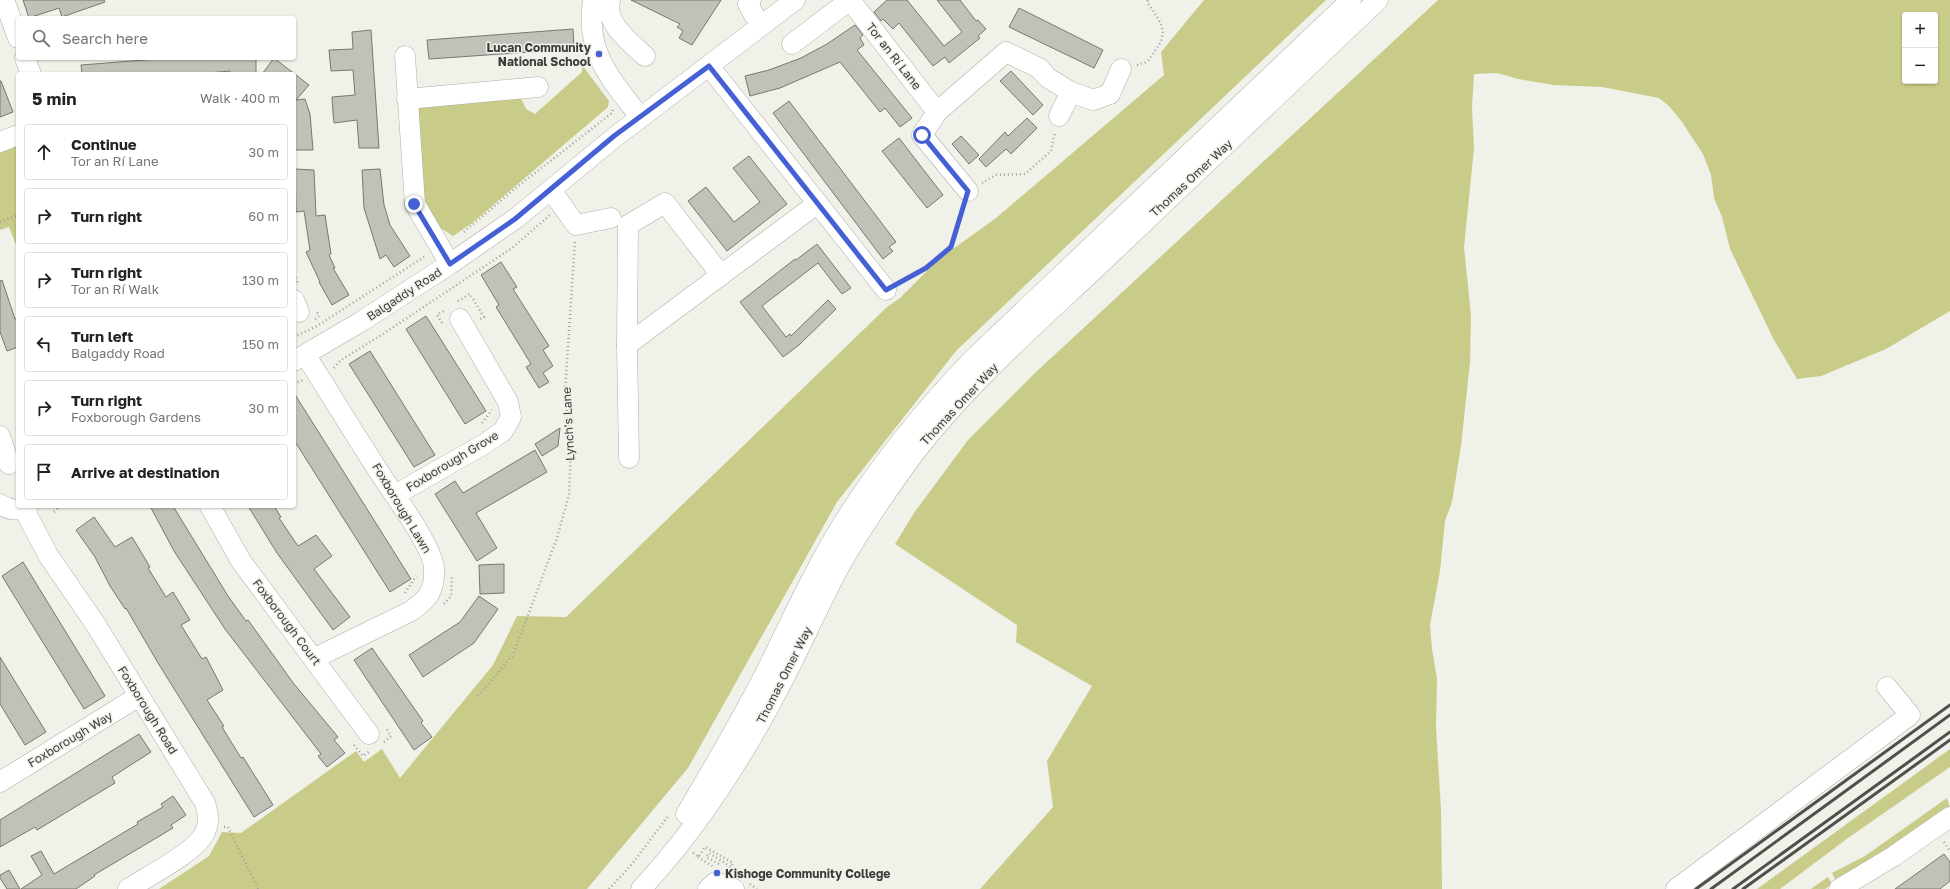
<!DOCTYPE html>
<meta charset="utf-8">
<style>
:root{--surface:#fff;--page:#f2f2f2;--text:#222;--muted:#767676;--line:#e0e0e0}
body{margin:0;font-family:"Golos Text",sans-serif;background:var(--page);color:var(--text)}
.controls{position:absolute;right:12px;top:12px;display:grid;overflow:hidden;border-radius:4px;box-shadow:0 1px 3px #0004}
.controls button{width:36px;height:36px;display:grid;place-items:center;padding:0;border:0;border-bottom:1px solid var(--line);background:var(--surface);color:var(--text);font:20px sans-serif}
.stop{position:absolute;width:12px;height:12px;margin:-9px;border:3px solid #4460d4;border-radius:50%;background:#fff}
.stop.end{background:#4460d4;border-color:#fff;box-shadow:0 1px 4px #0008}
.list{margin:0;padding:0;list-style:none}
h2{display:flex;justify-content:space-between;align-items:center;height:52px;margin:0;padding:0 16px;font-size:17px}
h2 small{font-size:13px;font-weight:400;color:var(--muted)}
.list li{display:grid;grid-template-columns:26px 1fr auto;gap:12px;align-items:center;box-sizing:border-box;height:56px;margin:0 8px 8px;padding:0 8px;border:1px solid var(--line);border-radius:4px}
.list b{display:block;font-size:15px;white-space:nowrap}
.list p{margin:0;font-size:13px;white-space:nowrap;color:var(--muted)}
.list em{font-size:13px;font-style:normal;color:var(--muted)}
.icon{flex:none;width:22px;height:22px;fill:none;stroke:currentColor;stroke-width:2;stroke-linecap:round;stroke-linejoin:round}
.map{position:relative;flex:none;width:1950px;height:889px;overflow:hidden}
.search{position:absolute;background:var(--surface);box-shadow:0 1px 3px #0004;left:16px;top:16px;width:280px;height:44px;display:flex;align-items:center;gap:10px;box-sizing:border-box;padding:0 14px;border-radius:4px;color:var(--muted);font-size:15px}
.panel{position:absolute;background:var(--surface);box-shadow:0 1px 3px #0004;left:16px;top:72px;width:280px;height:436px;border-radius:4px}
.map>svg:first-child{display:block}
</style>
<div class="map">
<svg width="1950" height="889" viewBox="0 0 1950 889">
<rect width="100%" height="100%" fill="#f0f1e9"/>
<g fill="#c9cc88" fill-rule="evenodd">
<path d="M 1204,0 L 1326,0 L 956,351 L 837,502 L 688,768 L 587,889 L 159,889 L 209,856 L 222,832 L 241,833 L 356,751 L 364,762 L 382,749 L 400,778 L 493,665 L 517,616 L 566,617 L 887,307 L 900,298 L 939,259 L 996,218 L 1164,75 L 1161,52 Z"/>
<path d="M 1438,0 L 1950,0 L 1950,311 L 1886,349 L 1821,376 L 1797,379 L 1773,338 L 1730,249 L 1722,217 L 1714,198 L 1711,175 L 1703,154 L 1682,122 L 1669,106 L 1659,98 L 1602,87 L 1553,85 L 1518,79 L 1497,73 L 1474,74 L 1472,107 L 1474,148 L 1464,247 L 1471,316 L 1470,362 L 1461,446 L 1452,502 L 1445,521 L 1440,571 L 1430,625 L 1432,649 L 1437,679 L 1436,727 L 1441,810 L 1442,889 L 980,889 L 1053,807 L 1047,761 L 1092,686 L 1016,642 L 1017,625 L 895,544 L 914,513 L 968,440 L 1036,372 ZM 1905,15 L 1935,15 L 1935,81 L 1905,81 Z"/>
<path d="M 582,65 L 609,101 L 608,107 L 471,224 L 453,236 L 434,224 L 420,202 L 418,106 L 521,98 L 526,109 L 535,114 L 582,72 Z"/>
<path d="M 18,145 L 18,250 L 9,227 L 0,230 L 0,152 Z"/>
<path d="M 1950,749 L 1950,767 L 1848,838 L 1780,889 L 1757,889 Z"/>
<path d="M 1947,798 L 1950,808 L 1928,824 L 1836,881 L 1832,873 L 1865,856 Z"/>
<path d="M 1828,877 L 1832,884 L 1825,889 L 1811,889 Z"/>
</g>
<g fill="#c1c1b9" stroke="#777871">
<path d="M 23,0 L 104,0 L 105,2 L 62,17 L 59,8 L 29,18 Z"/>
<path d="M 631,0 L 721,0 L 692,45 L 679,38 L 683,31 L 677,27 L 680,24 Z"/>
<path d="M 887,0 L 907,0 L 944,46 L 962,32 L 937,0 L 960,0 L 976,21 L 978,20 L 986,29 L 978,36 L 980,38 L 949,63 L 945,57 L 933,66 L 899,23 L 893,29 L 883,19 L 881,21 L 874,12 Z"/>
<path d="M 1019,8 L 1103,50 L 1094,68 L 1009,27 Z"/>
<path d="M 855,25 L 863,35 L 860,38 L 864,45 L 857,50 L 912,118 L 900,127 L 885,108 L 880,112 L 840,62 L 780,88 L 750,96 L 745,76 L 769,70 L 801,58 L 827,44 Z"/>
<path d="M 573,29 L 574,49 L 429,59 L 427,40 Z"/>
<path d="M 371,30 L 379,148 L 359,148 L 357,120 L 334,123 L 333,113 L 332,97 L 355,95 L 353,70 L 331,71 L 329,50 L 353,49 L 352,32 Z"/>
<path d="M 169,58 L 256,58 L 256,73 L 230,73 L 230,71 L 196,74 L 82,74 L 81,65 Z"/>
<path d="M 274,58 L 309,85 L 296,100 L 305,99 L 310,114 L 313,150 L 294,150 L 294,74 L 262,74 Z"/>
<path d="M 1011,71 L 1043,105 L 1033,115 L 1000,81 Z"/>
<path d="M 0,81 L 1,81 L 13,112 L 0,117 Z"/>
<path d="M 789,101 L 896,242 L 889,247 L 893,251 L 883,259 L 773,113 Z"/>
<path d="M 1027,118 L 1037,128 L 1011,154 L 1006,149 L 986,167 L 979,159 L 1005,132 L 1008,136 Z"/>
<path d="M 961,136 L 979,155 L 969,164 L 952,144 Z"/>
<path d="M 899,138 L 943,195 L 927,208 L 882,151 Z"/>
<path d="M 749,156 L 787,204 L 727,251 L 688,201 L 706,187 L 734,222 L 760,202 L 733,168 Z"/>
<path d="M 295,169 L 314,170 L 316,216 L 325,215 L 331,254 L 329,255 L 335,268 L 333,268 L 349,295 L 332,305 L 319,282 L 320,282 L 306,252 L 310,250 L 304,211 L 296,212 Z"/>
<path d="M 380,169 L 384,205 L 390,225 L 410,256 L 394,267 L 386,255 L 380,259 L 364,208 L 362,170 Z"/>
<path d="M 817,244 L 851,288 L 842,294 L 818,263 L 762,306 L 786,337 L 790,334 L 791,336 L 828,300 L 836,309 L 799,345 L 783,357 L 740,302 L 795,259 L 796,260 Z"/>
<path d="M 501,262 L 517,287 L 513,289 L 549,346 L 543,350 L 553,366 L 543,373 L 549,382 L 539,388 L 526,367 L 531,364 L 496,307 L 499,305 L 481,275 Z"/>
<path d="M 2,280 L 15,319 L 18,318 L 18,347 L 7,351 L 0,332 L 0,281 Z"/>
<path d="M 426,316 L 486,411 L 465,424 L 406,329 Z"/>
<path d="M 370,351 L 435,455 L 414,467 L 349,364 Z"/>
<path d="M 294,393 L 411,579 L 390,592 L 294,440 Z"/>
<path d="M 560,428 L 558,446 L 542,456 L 535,444 Z"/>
<path d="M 535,450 L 547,472 L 476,513 L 497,548 L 477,561 L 435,494 L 455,481 L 463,493 Z"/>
<path d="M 150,506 L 173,506 L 228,596 L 246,621 L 248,620 L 294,684 L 338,737 L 334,740 L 345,753 L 327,767 L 318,756 L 321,754 L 225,629 L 174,551 Z"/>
<path d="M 248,506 L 274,506 L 281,517 L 279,518 L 298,546 L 316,535 L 332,556 L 314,569 L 350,617 L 333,630 L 277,553 Z"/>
<path d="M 94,517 L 115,547 L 132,537 L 150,567 L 148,568 L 166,597 L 173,592 L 190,620 L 181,625 L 202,659 L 206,657 L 223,690 L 207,700 L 224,726 L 222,727 L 241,758 L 243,757 L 273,805 L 254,817 L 158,663 L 126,608 L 125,609 L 110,586 L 95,557 L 76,530 Z"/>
<path d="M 23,562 L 105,696 L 84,709 L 2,576 Z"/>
<path d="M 504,564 L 504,593 L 480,594 L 479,565 Z"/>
<path d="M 479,596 L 498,609 L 474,643 L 423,677 L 409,655 L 460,622 Z"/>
<path d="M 372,648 L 423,721 L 421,723 L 432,737 L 414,750 L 354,660 Z"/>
<path d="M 0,657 L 46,732 L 25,745 L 0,704 Z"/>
<path d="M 139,734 L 151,752 L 112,777 L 115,783 L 37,830 L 35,827 L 0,847 L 0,820 Z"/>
<path d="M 173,796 L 186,815 L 171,825 L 173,828 L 94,875 L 95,876 L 76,889 L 21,889 L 42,875 L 31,856 L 41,851 L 54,874 L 138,824 L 137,822 L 163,807 L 161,804 Z"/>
<path d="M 1944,854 L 1950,862 L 1950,881 L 1940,889 L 1895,889 Z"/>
<path d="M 9,870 L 20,889 L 7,889 L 0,878 L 0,875 Z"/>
</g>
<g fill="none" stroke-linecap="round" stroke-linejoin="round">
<defs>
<g id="minor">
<path d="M 4,0 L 18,38"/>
<path d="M 593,0 C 585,52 610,78 640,117"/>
<path d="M 610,0 C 603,22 631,43 645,56"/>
<path d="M 751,0 L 748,4 L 754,15"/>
<path d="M 850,0 L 937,112 L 1006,52 L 1039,68 L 1048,78 L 1071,92 L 1093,100 L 1110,94 L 1121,69"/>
<path d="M 792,44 L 850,0"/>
<path d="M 405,56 L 415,204 L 450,264"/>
<path d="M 25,58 L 31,74"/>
<path d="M 709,66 L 886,290"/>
<path d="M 407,99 L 538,87"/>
<path d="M 937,112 L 922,135 L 968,191"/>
<path d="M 1059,116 L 1071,92"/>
<path d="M 0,142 L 18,135"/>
<path d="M 551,190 L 576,225 L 611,218"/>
<path d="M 294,300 L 299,312"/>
<path d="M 627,345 L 818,203"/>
<path d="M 306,356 C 333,398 359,442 387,484 C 399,501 434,550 434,569 C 435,591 428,599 411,611 L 315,658"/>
<path d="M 294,361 L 362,321 L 450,264 L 515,219 L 615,137 L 795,0"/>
<path d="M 0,436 L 9,464"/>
<path d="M 629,458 L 627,345 L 628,225 L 665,203 L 721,275"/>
<path d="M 395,495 L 486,443 L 503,431 L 511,417 L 508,402 L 460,319"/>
<path d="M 0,504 C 9,511 19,511 28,506"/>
<path d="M 210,506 L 241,561 L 369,734"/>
<path d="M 24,509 L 48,555 L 96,625 L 205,803 C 208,812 210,821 206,830 C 199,851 148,876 128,889"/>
<path d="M 0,782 L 139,696"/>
<path d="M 686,814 C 714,767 741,720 766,672 C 792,619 817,564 849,514 C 885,458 927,407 973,359 L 1351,0"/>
<path d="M 641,889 C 686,841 725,784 757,728 C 787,677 810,623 837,571 C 858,532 884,495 910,459 C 964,387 1033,327 1098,266 C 1191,177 1285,89 1378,0"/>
<path d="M 708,889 L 716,882 L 734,889"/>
<path d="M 1676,889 L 1910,715 L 1887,687"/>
<path d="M 1839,889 L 1894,856 L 1950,817"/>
</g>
</defs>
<use href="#minor" stroke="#aeafa7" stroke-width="21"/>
<g stroke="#a0a19b" stroke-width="2.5" stroke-dasharray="1 3" stroke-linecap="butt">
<path d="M 1137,65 L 1147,62 C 1169,33 1167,31 1147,2 L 1148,0"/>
<path d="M 982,183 L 996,175 L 1025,174 L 1051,151 L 1055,132"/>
<path d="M 0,222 L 18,215"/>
<path d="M 464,232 L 517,187 L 612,113 L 613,109"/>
<path d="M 294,274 L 298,283"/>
<path d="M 901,282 L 926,268 L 951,247 L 964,205"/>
<path d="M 458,301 L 470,294 L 484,317 L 479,320"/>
<path d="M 315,319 L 319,316 L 316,310"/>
<path d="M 442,323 L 437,315 L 445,310"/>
<path d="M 294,337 L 317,326 L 424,257"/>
<path d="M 334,368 L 341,360 L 383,334 L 512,248 L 550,215"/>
<path d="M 294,384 L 303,380"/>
<path d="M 482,423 L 492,410"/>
<path d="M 54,512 L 60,506"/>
<path d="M 405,593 L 416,576"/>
<path d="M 444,604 L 451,596 L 452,577"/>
<path d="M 478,696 L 513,655 L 557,538 L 569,494 L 571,451 L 565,393 L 575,240"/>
<path d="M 384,742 L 391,736 L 386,728"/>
<path d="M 354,745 L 363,756 L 370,751"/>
<path d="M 224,827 L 228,827 L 258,889"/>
<path d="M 1944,842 L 1950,851"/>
<path d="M 693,853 L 698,857 L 705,847 L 733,863 L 731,867 L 709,853 L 706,857 L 721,865"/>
<path d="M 698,857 L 712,866"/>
<path d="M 750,884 L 757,889"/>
<path d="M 609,889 L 632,864 L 669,815"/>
</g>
<use href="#minor" stroke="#fff" stroke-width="20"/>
<g stroke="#4f504c" stroke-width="3">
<path d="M 1696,889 L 1950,705"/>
<path d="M 1711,889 L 1950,715"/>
<path d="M 1733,889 L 1950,732"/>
<path d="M 1743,889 L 1950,740"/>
</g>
</g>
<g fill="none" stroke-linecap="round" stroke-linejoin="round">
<path stroke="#4460d4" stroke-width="5" d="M 414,204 L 450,264 L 515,219 L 614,136 L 709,66 L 886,290 L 926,268 L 951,247 L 968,191 L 922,135"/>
</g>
<g fill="#4460d4" stroke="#f0f1e9" stroke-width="1.5">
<circle cx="599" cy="54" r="4"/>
<circle cx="717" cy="873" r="4"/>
</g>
<g text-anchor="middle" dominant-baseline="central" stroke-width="3" stroke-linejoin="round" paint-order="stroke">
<g font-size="12" font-weight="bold" fill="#3c3d3a" stroke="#f0f1e9" text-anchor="end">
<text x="591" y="47">Lucan Community<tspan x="591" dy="14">National School</tspan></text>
<text x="725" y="873" text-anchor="start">Kishoge Community College</text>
</g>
<g font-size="12" fill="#3c3d3a" stroke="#f0f1e9">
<text transform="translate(894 56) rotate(52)">Tor an Rí Lane</text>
<text transform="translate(1191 178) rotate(-43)">Thomas Omer Way</text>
<text transform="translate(404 294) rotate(-33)">Balgaddy Road</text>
<text transform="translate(959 404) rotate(-47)">Thomas Omer Way</text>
<text transform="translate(568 424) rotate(-93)">Lynch's Lane</text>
<text transform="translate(452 461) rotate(-31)">Foxborough Grove</text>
<text transform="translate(402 508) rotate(59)">Foxborough Lawn</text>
<text transform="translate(287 622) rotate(53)">Foxborough Court</text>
<text transform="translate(784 675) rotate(-63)">Thomas Omer Way</text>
<text transform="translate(148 710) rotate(58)">Foxborough Road</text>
<text transform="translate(70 739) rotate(-31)">Foxborough Way</text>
</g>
</g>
</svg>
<div class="controls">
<button>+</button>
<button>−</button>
</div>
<div class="stop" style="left:922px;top:135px"></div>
<div class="stop end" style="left:414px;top:204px"></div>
<div class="search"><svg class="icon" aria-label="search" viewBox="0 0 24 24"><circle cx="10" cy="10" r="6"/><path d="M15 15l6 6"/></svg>Search here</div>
<section class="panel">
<h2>5 min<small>Walk · 400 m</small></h2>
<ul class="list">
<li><svg class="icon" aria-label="ahead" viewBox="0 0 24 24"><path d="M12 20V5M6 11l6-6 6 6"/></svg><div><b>Continue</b><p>Tor an Rí Lane</p></div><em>30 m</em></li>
<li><svg class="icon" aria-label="right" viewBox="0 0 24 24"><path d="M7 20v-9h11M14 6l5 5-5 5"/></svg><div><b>Turn right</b></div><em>60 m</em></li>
<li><svg class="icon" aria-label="right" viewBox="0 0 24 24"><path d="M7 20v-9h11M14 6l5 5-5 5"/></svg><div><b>Turn right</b><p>Tor an Rí Walk</p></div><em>130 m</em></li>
<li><svg class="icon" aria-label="left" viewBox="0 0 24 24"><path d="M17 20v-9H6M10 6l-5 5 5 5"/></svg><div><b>Turn left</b><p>Balgaddy Road</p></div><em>150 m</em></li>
<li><svg class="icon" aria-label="right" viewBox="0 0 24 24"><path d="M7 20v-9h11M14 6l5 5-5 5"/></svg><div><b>Turn right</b><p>Foxborough Gardens</p></div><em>30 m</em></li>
<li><svg class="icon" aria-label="arrive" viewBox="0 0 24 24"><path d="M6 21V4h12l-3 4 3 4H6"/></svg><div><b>Arrive at destination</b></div></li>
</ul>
</section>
</div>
